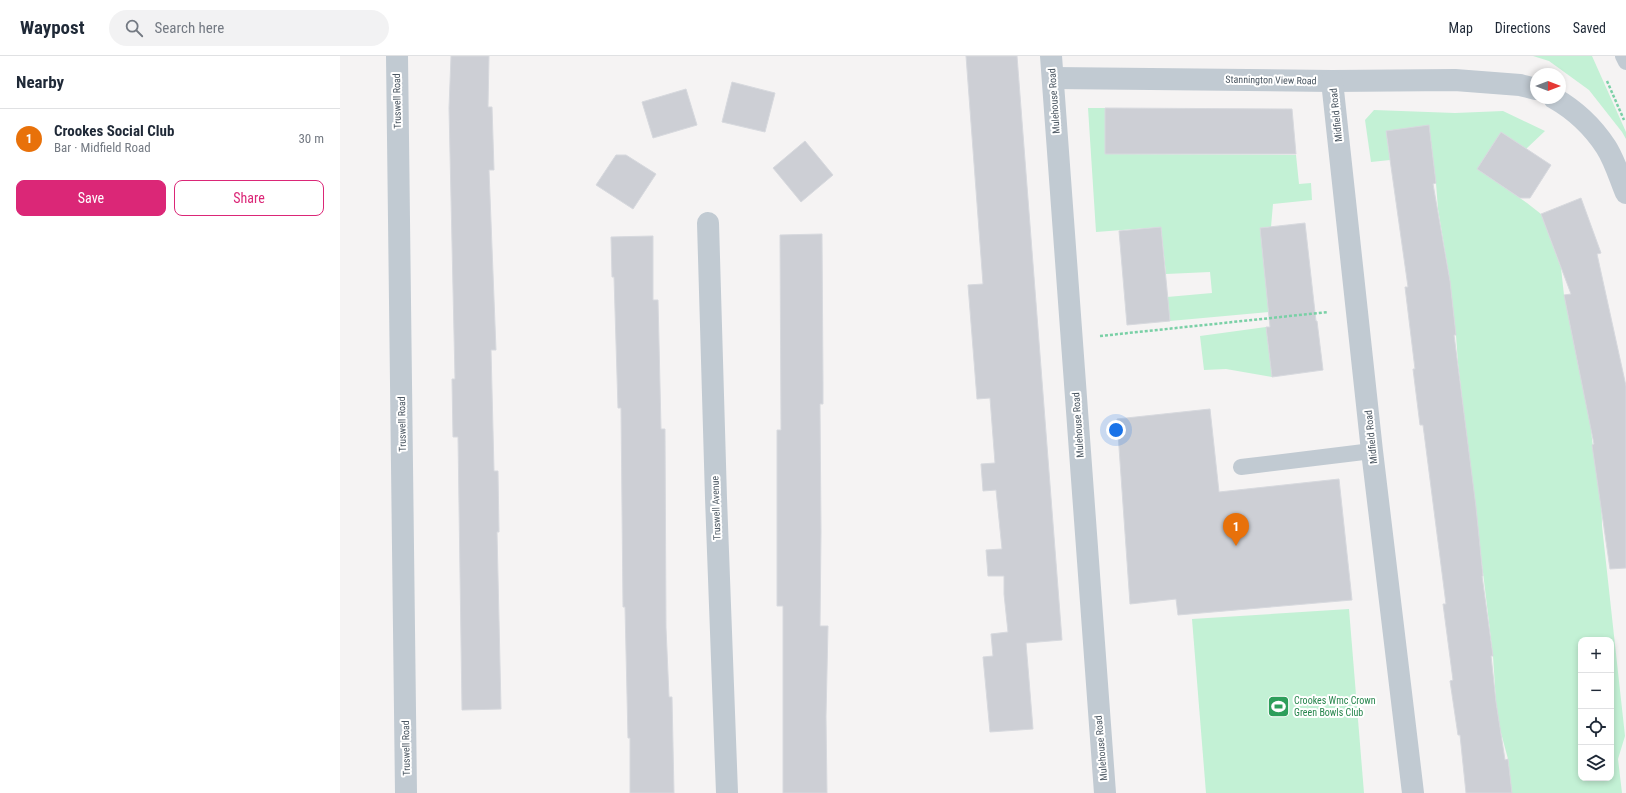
<!DOCTYPE html>
<meta charset="utf-8">
<style>
:root{--surface:#fff;--page:#f2f2f3;--text:#1f2937;--muted:#747a83;--line:#e0e1e3;--accent:#db2777}
body{margin:0;font-family:"Roboto Condensed",sans-serif;background:var(--page);color:var(--text)}
.controls{position:absolute;right:12px;bottom:12px;display:grid;overflow:hidden;border-radius:8px;box-shadow:0 2px 6px #0003}
.controls button{width:36px;height:36px;display:grid;place-items:center;padding:0;border:0;border-bottom:1px solid var(--line);background:var(--surface);color:var(--text);font:20px sans-serif}
.compass{position:absolute;left:1190px;top:12px;width:36px;height:36px;border-radius:50%;background:var(--surface);box-shadow:0 2px 6px #0003;rotate:90deg}
.you{position:absolute;left:776px;top:374px;width:14px;height:14px;margin:-10px;border:3px solid #fff;border-radius:50%;background:#1a73e8;box-shadow:0 0 0 6px #1a73e833}
.badge{display:grid;place-items:center;width:26px;height:26px;border-radius:50%;background:var(--accent);color:#fff;font-size:13px;font-weight:700}
.pin{position:absolute;translate:-50% -33px;filter:drop-shadow(0 1px 2px #0008)}
.pin::after{content:'';position:absolute;top:21px;width:14px;height:12px;background:inherit;clip-path:polygon(0 0,100% 0,50% 100%)}
.list{margin:0;padding:0;list-style:none}
h2{display:flex;justify-content:space-between;align-items:center;height:52px;margin:0;padding:0 16px;font-size:17px}
h2 small{font-size:13px;font-weight:400;color:var(--muted)}
.list li{display:grid;grid-template-columns:26px 1fr auto;gap:12px;align-items:center;box-sizing:border-box;height:60px;padding:0 16px;border-top:1px solid var(--line)}
.list b{display:block;font-size:15px;white-space:nowrap}
.list p{margin:0;font-size:13px;white-space:nowrap;color:var(--muted)}
.list em{font-size:13px;font-style:normal;color:var(--muted)}
.actions{display:flex;gap:8px;padding:12px 16px}
.actions a{flex:1;padding:9px 0;border:1px solid var(--accent);border-radius:8px;text-align:center;font-size:14px;color:var(--accent)}
.actions .main{background:var(--accent);color:#fff}
.icon{flex:none;width:22px;height:22px;fill:none;stroke:currentColor;stroke-width:2;stroke-linecap:round;stroke-linejoin:round}
.map{position:relative;flex:none;width:1286px;height:737px;overflow:hidden}
header{display:flex;align-items:center;gap:24px;box-sizing:border-box;height:56px;padding:0 20px;background:var(--surface);border-bottom:1px solid var(--line)}
header strong{font-size:19px}
nav{display:flex;gap:22px;margin-inline-start:auto;font-size:14px}
.search{width:280px;height:36px;background:var(--page);display:flex;align-items:center;gap:10px;box-sizing:border-box;padding:0 14px;border-radius:22px;color:var(--muted);font-size:15px}
main{display:flex}
aside{flex:1;background:var(--surface)}
.map>svg:first-child{display:block}
</style>
<header>
<strong>Waypost</strong>
<div class="search"><svg class="icon" aria-label="search" viewBox="0 0 24 24"><circle cx="10" cy="10" r="6"/><path d="M15 15l6 6"/></svg>Search here</div>
<nav><a>Map</a><a>Directions</a><a>Saved</a></nav>
</header>
<main>
<aside>
<h2>Nearby<small></small></h2>
<ul class="list">
<li><span class="badge" style="background:#e8710a">1</span><div><b>Crookes Social Club</b><p>Bar · Midfield Road</p></div><em>30 m</em></li>
</ul>
<div class="actions"><a class="main">Save</a><a>Share</a></div>
</aside>
<div class="map">
<svg width="1286" height="737" viewBox="0 0 1286 737">
<rect width="100%" height="100%" fill="#f5f3f3"/>
<g fill="#c3f1d5" fill-rule="evenodd">
<path d="M 1193,0 L 1252,0 L 1286,76 L 1286,83 L 1282,76 L 1249,34 L 1209,5 Z"/>
<path d="M 748,52 L 765,52 L 765,98 L 956,99 L 959,128 L 971,127 L 972,144 L 933,148 L 931,171 L 920,172 L 929,256 L 830,265 L 827,241 L 872,237 L 870,216 L 826,218 L 821,171 L 756,176 Z"/>
<path d="M 1034,54 L 1115,57 L 1163,55 L 1205,75 L 1186,93 L 1161,76 L 1137,113 L 1187,147 L 1201,158 L 1221,212 L 1224,239 L 1251,371 C 1253,404 1262,437 1262,470 L 1285,680 L 1278,703 L 1282,737 L 1172,737 L 1168,703 L 1160,673 L 1156,646 L 1153,600 L 1118,307 L 1116,279 L 1110,225 L 1098,153 L 1096,127 L 1089,70 L 1046,75 L 1050,104 L 1031,106 L 1025,64 ZM 1241,584 L 1271,584 L 1271,722 L 1241,722 Z"/>
<path d="M 926,271 L 932,321 L 886,313 L 864,314 L 860,280 Z"/>
<path d="M 1009,553 L 1024,737 L 866,737 L 852,563 Z"/>
</g>
<g fill="#cdcfd5" stroke="#d7d9de">
<path d="M 111,0 L 149,0 L 148,51 L 152,51 L 154,114 L 149,114 L 156,294 L 151,294 L 154,415 L 158,415 L 159,476 L 157,476 L 161,653 L 122,654 L 118,381 L 113,381 L 112,323 L 115,323 L 109,52 Z"/>
<path d="M 626,0 L 677,0 L 722,584 L 686,587 L 693,673 L 650,676 L 643,601 L 653,600 L 651,578 L 668,576 L 664,538 L 664,520 L 648,520 L 646,494 L 662,493 L 656,434 L 643,435 L 641,408 L 655,407 L 650,342 L 637,343 L 628,229 L 643,228 Z"/>
<path d="M 392,26 L 435,37 L 425,76 L 382,66 Z"/>
<path d="M 346,33 L 357,69 L 313,82 L 302,46 Z"/>
<path d="M 765,52 L 952,53 L 956,98 L 765,98 Z"/>
<path d="M 1089,69 L 1096,127 L 1093,128 L 1110,225 L 1116,279 L 1114,279 L 1136,451 L 1143,520 L 1142,520 L 1153,600 L 1151,600 L 1156,646 L 1165,704 L 1168,703 L 1172,737 L 1126,737 L 1120,679 L 1118,679 L 1110,625 L 1113,624 L 1103,548 L 1106,548 L 1083,369 L 1080,369 L 1073,313 L 1075,313 L 1065,231 L 1068,231 L 1046,75 Z"/>
<path d="M 1161,76 L 1211,109 L 1190,142 L 1180,142 L 1137,113 Z"/>
<path d="M 465,85 L 493,119 L 461,146 L 433,112 Z"/>
<path d="M 276,99 L 286,99 L 316,118 L 293,153 L 256,129 Z"/>
<path d="M 1241,142 L 1261,197 L 1257,198 L 1286,330 L 1286,512 L 1270,513 L 1252,389 L 1254,388 L 1224,239 L 1231,238 L 1201,158 Z"/>
<path d="M 965,167 L 976,265 L 977,265 L 983,314 L 932,321 L 926,271 L 930,271 L 920,172 Z"/>
<path d="M 821,171 L 830,265 L 787,269 L 779,175 Z"/>
<path d="M 482,178 L 483,328 L 483,348 L 480,348 L 481,475 L 480,570 L 488,570 L 486,660 L 487,737 L 443,737 L 443,550 L 437,550 L 437,374 L 441,374 L 440,179 Z"/>
<path d="M 313,180 L 313,244 L 318,244 L 321,373 L 325,373 L 326,572 L 329,641 L 332,641 L 334,737 L 290,737 L 290,682 L 288,682 L 285,551 L 283,551 L 281,352 L 278,352 L 274,221 L 272,221 L 271,181 Z"/>
<path d="M 870,353 L 879,436 L 999,423 L 1012,544 L 838,559 L 836,543 L 790,548 L 777,363 Z"/>
</g>
<g fill="none" stroke-linecap="round" stroke-linejoin="round">
<g stroke="#7ad0a6" stroke-width="2.5" stroke-dasharray="3 2" stroke-linecap="butt">
<path d="M 1267,25 L 1284,64"/>
<path d="M 760,280 L 988,256"/>
</g>
<g stroke="#c1cad2" stroke-width="16">
<path d="M 1283,0 L 1286,6"/>
<path d="M 901,411 L 1032,395"/>
</g>
<g stroke="#c1cad2" stroke-width="22">
<path d="M 57,0 L 66,737"/>
<path d="M 711,0 L 765,737"/>
<path d="M 713,22 L 992,25 L 1115,24 L 1180,29 L 1196,33"/>
<path d="M 992,25 L 1032,395 L 1073,737"/>
<path d="M 1214,42 C 1235,54 1253,71 1266,91 C 1275,105 1280,123 1286,137"/>
<path d="M 368,167 L 376,442 L 387,737"/>
</g>
</g>
<defs>
<symbol id="stadium-square" viewBox="-11 -11 22 22"><rect x="-9" y="-9" width="18" height="18" rx="4" fill="#2e9e5b" stroke="#fff"/><path d="M0-5a6.5 5 0 1 0 0 10a6.5 5 0 1 0 0-10ZM-3.5-1.8h7v3.6h-7Z" fill="#fff"/></symbol>
</defs>
<g fill-rule="evenodd">
<use href="#stadium-square" x="926" y="638" width="25" height="25"/>
</g>
<g text-anchor="middle" dominant-baseline="central" stroke-width="4" stroke-linejoin="round" paint-order="stroke">
<g font-size="10" fill="#4a5661" stroke="#fff">
<text transform="translate(931 24) rotate(1)">Stannington View Road</text>
<text transform="translate(57 45) rotate(-91)">Truswell Road</text>
<text transform="translate(714 45) rotate(-94)">Mulehouse Road</text>
<text transform="translate(996 59) rotate(-96)">Midfield Road</text>
<text transform="translate(62 368) rotate(-91)">Truswell Road</text>
<text transform="translate(738 369) rotate(-94)">Mulehouse Road</text>
<text transform="translate(1031 381) rotate(-96)">Midfield Road</text>
<text transform="translate(376 452) rotate(-92)">Truswell Avenue</text>
<text transform="translate(66 692) rotate(-91)">Truswell Road</text>
<text transform="translate(761 692) rotate(-95)">Mulehouse Road</text>
</g>
<g font-size="10" fill="#27864d" stroke="#fff" text-anchor="start">
<text x="954" y="644">Crookes Wmc Crown<tspan x="954" dy="12">Green Bowls Club</tspan></text>
</g>
</g>
</svg>
<div class="controls">
<button>+</button>
<button>−</button>
<button><svg class="icon" aria-label="locate" viewBox="0 0 24 24"><circle cx="12" cy="12" r="6"/><path d="M12 2v4M12 18v4M2 12h4M18 12h4"/></svg></button>
<button><svg class="icon" aria-label="layers" viewBox="0 0 24 24"><path d="M12 4l9 5-9 5-9-5zM3 14l9 5 9-5"/></svg></button>
</div>
<svg class="compass" viewBox="-18 -18 36 36"><path d="M0-13l5 13h-10z" fill="#e53935"/><path d="M0 13l5-13h-10z" fill="#747a83"/></svg>
<div class="you"></div>
<div class="pin badge" style="left:896px;top:490px;background:#e8710a">1</div>
</div>
</main>
